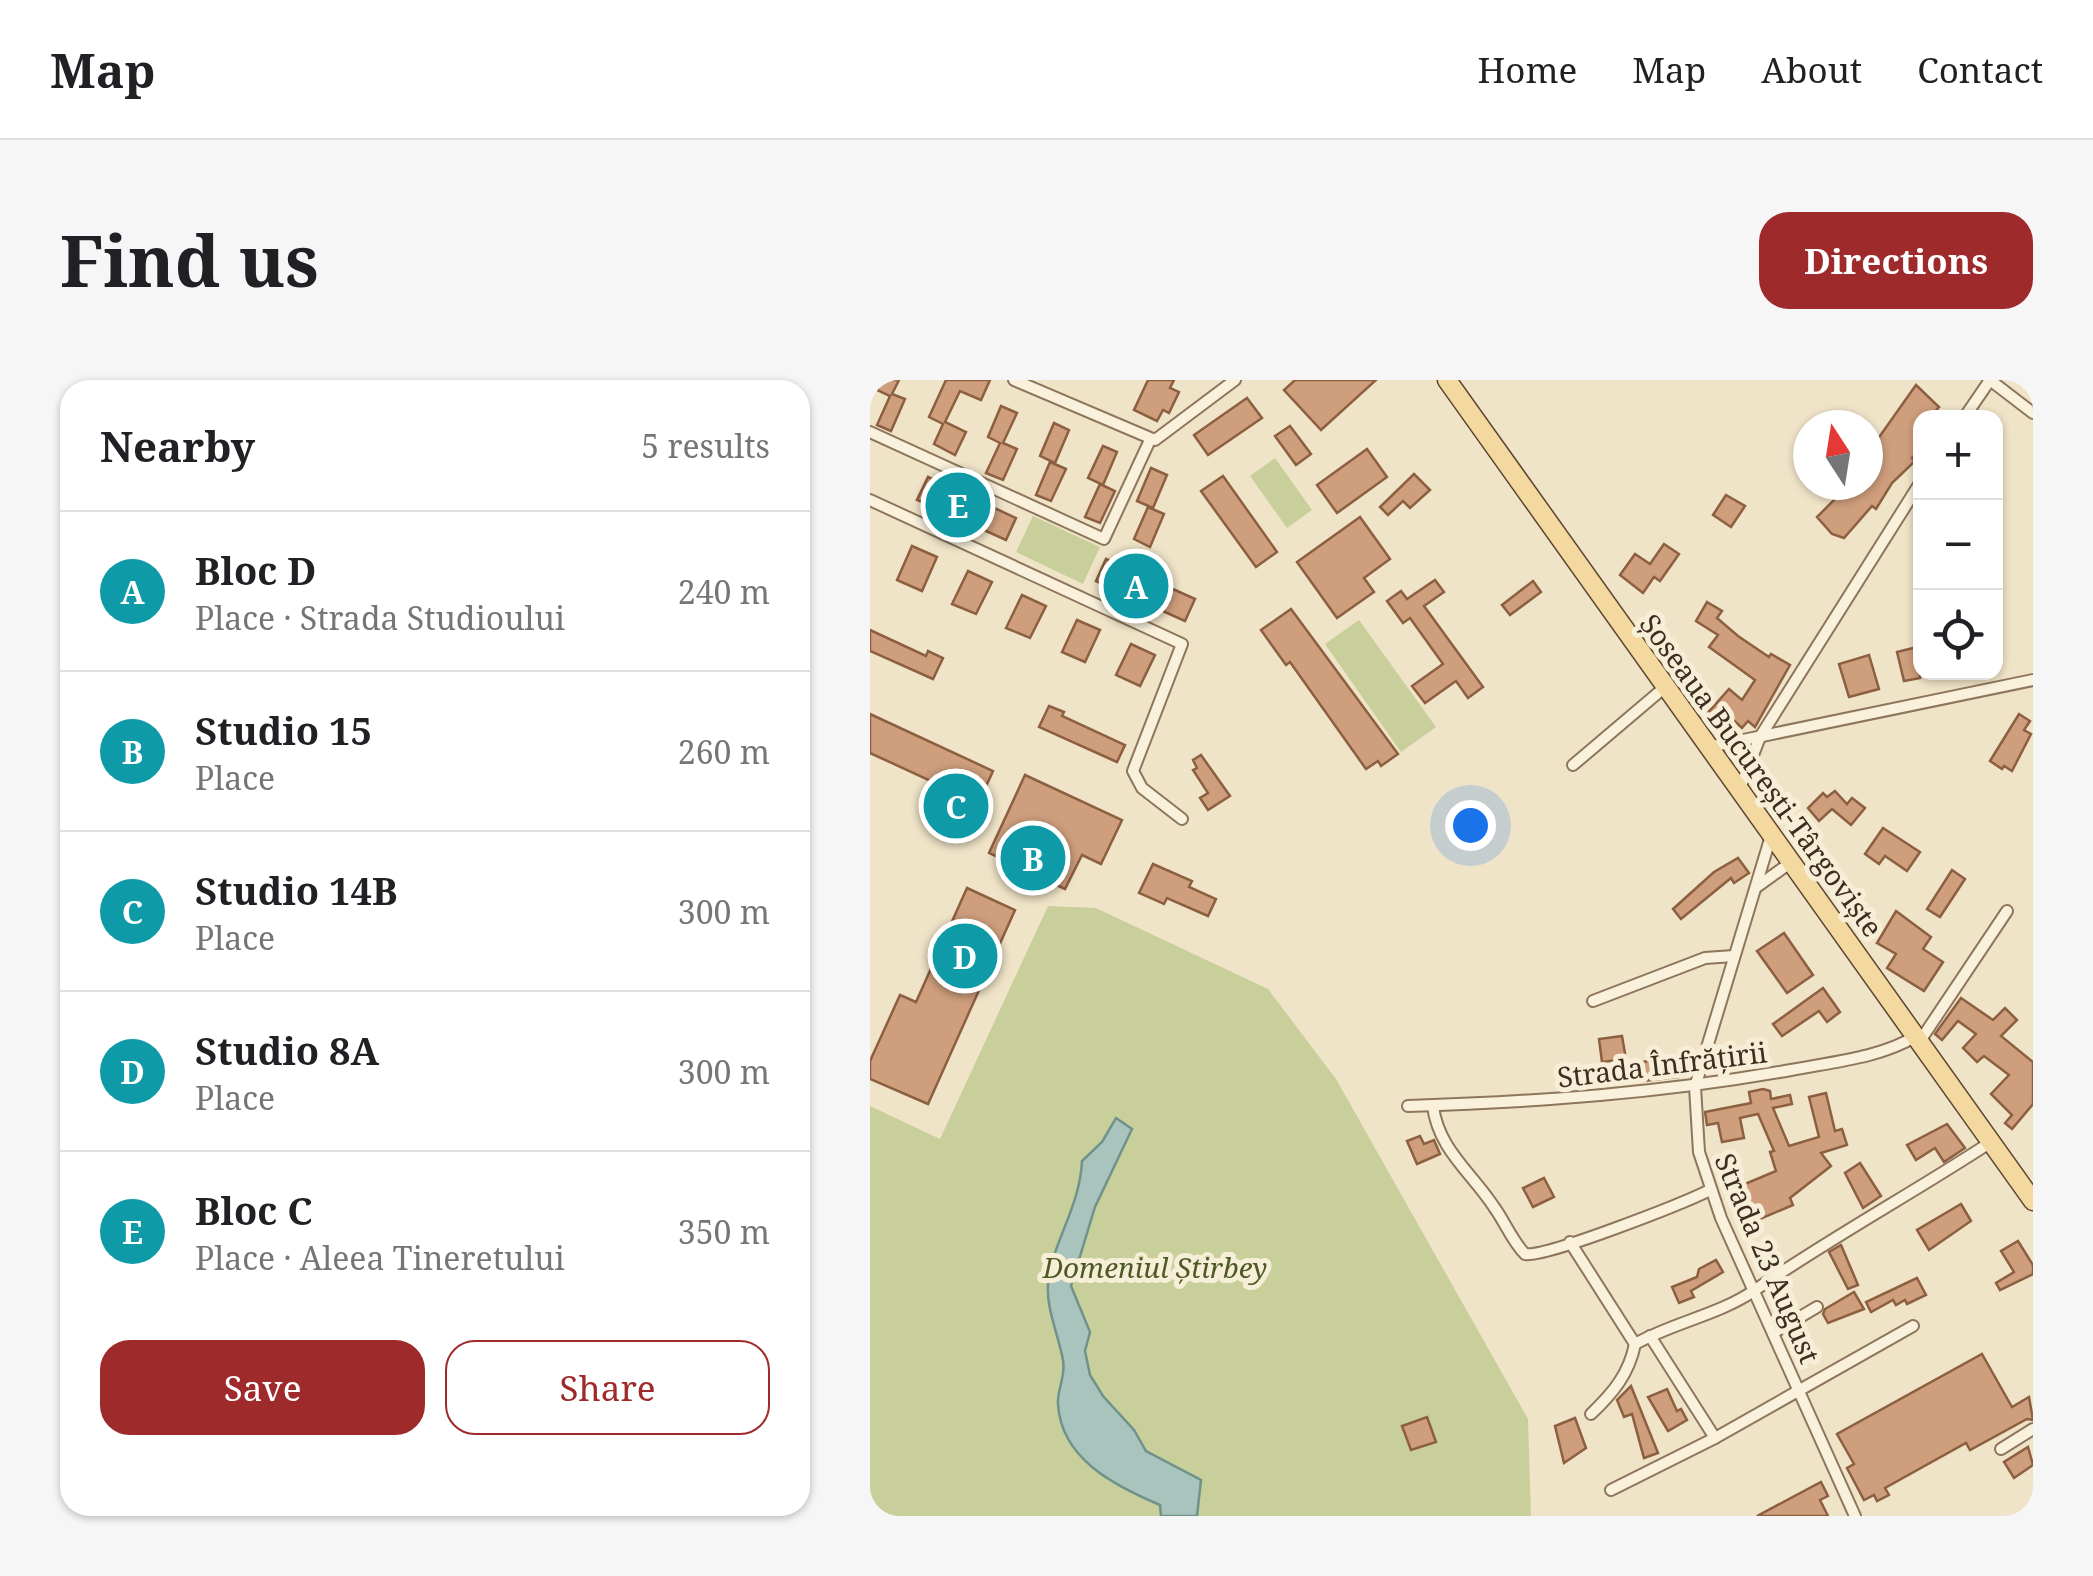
<!DOCTYPE html>
<meta charset="utf-8">
<style>
:root{--surface:#fff;--page:#f6f6f6;--text:#202124;--muted:#757577;--line:#e0e0e0;--accent:#9e2a2b}
body{margin:0;font-family:"Noto Serif",serif;background:var(--page);color:var(--text)}
.controls{position:absolute;right:30px;top:30px;display:grid;overflow:hidden;border-radius:20px;box-shadow:0 2px 8px #0004}
.controls button{width:90px;height:90px;display:grid;place-items:center;padding:0;border:0;border-bottom:2px solid var(--line);background:var(--surface);color:var(--text);font:50px sans-serif}
.compass{position:absolute;left:923px;top:30px;width:90px;height:90px;border-radius:50%;background:var(--surface);box-shadow:0 2px 8px #0004;rotate:348deg}
.you{position:absolute;left:600px;top:445px;width:35px;height:35px;margin:-25px;border:8px solid #fff;border-radius:50%;background:#1a73e8;box-shadow:0 0 0 15px #1a73e833}
.badge{display:grid;place-items:center;width:65px;height:65px;border-radius:50%;background:var(--accent);color:#fff;font-size:32px;font-weight:700}
.pin{position:absolute;translate:-50% -50%;border:5px solid #fff;box-shadow:0 2px 10px #0006}
.list{margin:0;padding:0;list-style:none}
h2{display:flex;justify-content:space-between;align-items:center;height:130px;margin:0;padding:0 40px;font-size:42px}
h2 small{font-size:32px;font-weight:400;color:var(--muted)}
.list li{display:grid;grid-template-columns:65px 1fr auto;gap:30px;align-items:center;box-sizing:border-box;height:160px;padding:0 40px;border-top:2px solid var(--line)}
.list b{display:block;font-size:38px;white-space:nowrap}
.list p{margin:0;font-size:32px;white-space:nowrap;color:var(--muted)}
.list em{font-size:32px;font-style:normal;color:var(--muted)}
.actions{display:flex;gap:20px;padding:30px 40px}
.actions a{flex:1;padding:22px 0;border:2px solid var(--accent);border-radius:30px;text-align:center;font-size:35px;color:var(--accent)}
.actions .main{background:var(--accent);color:#fff}
.icon{flex:none;width:55px;height:55px;fill:none;stroke:currentColor;stroke-width:2;stroke-linecap:round;stroke-linejoin:round}
.map{position:relative;flex:none;width:1163px;height:1136px;overflow:hidden;border-radius:30px}
header{display:flex;align-items:center;gap:60px;box-sizing:border-box;height:140px;padding:0 50px;background:var(--surface);border-bottom:2px solid var(--line)}
header strong{font-size:48px}
nav{display:flex;gap:55px;margin-inline-start:auto;font-size:35px}
.intro{display:flex;align-items:center;justify-content:space-between;box-sizing:border-box;height:240px;padding:0 60px}
h1{margin:0;font-size:70px}
.button{padding:25px 45px;border-radius:30px;background:var(--accent);color:#fff;font-size:35px;font-weight:700}
main{display:flex;gap:60px;padding:0 60px}
aside{flex:1;background:var(--surface);border-radius:30px;box-shadow:0 2px 8px #0004}
.map>svg:first-child{display:block}
</style>
<header>
<strong>Map</strong>
<nav><a>Home</a><a>Map</a><a>About</a><a>Contact</a></nav>
</header>
<div class="intro"><h1>Find us</h1><a class="button">Directions</a></div>
<main>
<aside>
<h2>Nearby<small>5 results</small></h2>
<ul class="list">
<li><span class="badge" style="background:#0f9aa8">A</span><div><b>Bloc D</b><p>Place · Strada Studioului</p></div><em>240 m</em></li>
<li><span class="badge" style="background:#0f9aa8">B</span><div><b>Studio 15</b><p>Place</p></div><em>260 m</em></li>
<li><span class="badge" style="background:#0f9aa8">C</span><div><b>Studio 14B</b><p>Place</p></div><em>300 m</em></li>
<li><span class="badge" style="background:#0f9aa8">D</span><div><b>Studio 8A</b><p>Place</p></div><em>300 m</em></li>
<li><span class="badge" style="background:#0f9aa8">E</span><div><b>Bloc C</b><p>Place · Aleea Tineretului</p></div><em>350 m</em></li>
</ul>
<div class="actions"><a class="main">Save</a><a>Share</a></div>
</aside>
<div class="map">
<svg width="1163" height="1136" viewBox="0 0 1163 1136">
<rect width="100%" height="100%" fill="#f0e4c8"/>
<g fill="#c9cf9b">
<path d="M 405,78 L 442,130 L 417,148 L 380,96 Z"/>
<path d="M 163,136 L 230,167 L 213,204 L 146,172 Z"/>
<path d="M 489,240 L 566,347 L 531,372 L 455,264 Z"/>
<path d="M 178,526 L 226,528 L 398,609 L 466,699 L 658,1039 L 661,1136 L 0,1136 L 0,726 L 70,759 Z"/>
</g>
<path fill="#a9c4bc" stroke="#6f938a" stroke-width="2.5" d="M 246,738 L 262,749 L 225,827 L 201,906 L 220,952 L 215,971 L 220,995 L 233,1016 L 264,1050 L 276,1071 L 331,1100 L 327,1136 L 291,1136 L 290,1125 C 245,1106 191,1079 188,1024 C 187,1008 196,998 193,980 C 189,957 176,928 178,905 C 181,864 210,828 212,781 L 232,762 Z"/>
<g fill="#cf9f7d" stroke="#8d5f41" stroke-width="2.5">
<path d="M 12,0 L 29,0 L 22,14 L 35,19 L 21,51 L 7,45 L 20,16 L 7,10 Z"/>
<path d="M 76,0 L 120,0 L 111,20 L 90,11 L 75,42 L 96,52 L 85,75 L 64,64 L 73,44 L 59,37 Z"/>
<path d="M 278,0 L 304,0 L 300,8 L 309,12 L 299,33 L 293,30 L 287,41 L 264,30 Z"/>
<path d="M 425,0 L 506,0 L 451,50 L 414,10 Z"/>
<path d="M 1046,5 L 1069,27 L 1059,38 L 1050,38 L 1050,69 L 1042,78 L 1045,81 L 1022,103 L 1006,129 L 1002,126 L 974,158 L 962,154 L 947,137 L 979,105 L 998,105 L 998,88 L 1005,81 L 998,75 L 998,57 L 1005,63 Z"/>
<path d="M 377,18 L 392,38 L 338,75 L 324,55 Z"/>
<path d="M 131,26 L 147,33 L 133,63 L 147,69 L 133,100 L 116,93 L 130,63 L 118,57 Z"/>
<path d="M 184,43 L 199,50 L 185,83 L 170,76 Z"/>
<path d="M 420,46 L 441,74 L 426,85 L 405,56 Z"/>
<path d="M 233,66 L 247,72 L 233,105 L 218,98 Z"/>
<path d="M 497,69 L 517,97 L 467,133 L 447,105 Z"/>
<path d="M 180,82 L 196,89 L 181,121 L 166,115 Z"/>
<path d="M 281,88 L 297,95 L 283,128 L 267,121 Z"/>
<path d="M 544,94 L 560,110 L 540,128 L 533,121 L 518,135 L 510,127 Z"/>
<path d="M 353,96 L 407,172 L 386,187 L 331,111 Z"/>
<path d="M 58,97 L 146,138 L 136,160 L 47,120 Z"/>
<path d="M 230,104 L 245,111 L 230,143 L 215,137 Z"/>
<path d="M 856,115 L 875,126 L 861,147 L 843,135 Z"/>
<path d="M 278,127 L 294,134 L 280,167 L 264,159 Z"/>
<path d="M 490,137 L 520,179 L 494,198 L 504,212 L 467,238 L 427,182 Z"/>
<path d="M 794,164 L 809,174 L 790,201 L 784,197 L 773,213 L 750,195 L 765,174 L 780,184 Z"/>
<path d="M 42,166 L 67,177 L 52,211 L 27,200 Z"/>
<path d="M 236,179 L 325,219 L 315,241 L 226,201 Z"/>
<path d="M 98,191 L 122,202 L 106,234 L 82,224 Z"/>
<path d="M 565,200 L 574,212 L 554,226 L 613,307 L 598,318 L 586,301 L 555,323 L 542,306 L 573,284 L 540,238 L 533,243 L 517,221 L 531,211 L 537,219 Z"/>
<path d="M 663,201 L 671,212 L 640,235 L 632,225 Z"/>
<path d="M 152,215 L 176,226 L 160,258 L 136,248 Z"/>
<path d="M 837,222 L 852,231 L 847,238 L 868,256 L 899,277 L 901,274 L 920,285 L 885,347 L 878,341 L 872,348 L 859,336 L 850,347 L 836,335 L 859,309 L 872,320 L 885,300 L 839,267 L 848,255 L 826,241 Z"/>
<path d="M 421,229 L 528,374 L 511,386 L 508,381 L 496,389 L 420,282 L 416,285 L 391,250 Z"/>
<path d="M 207,240 L 230,250 L 215,282 L 192,272 Z"/>
<path d="M 0,250 L 56,276 L 58,271 L 73,278 L 63,299 L 0,271 Z"/>
<path d="M 261,264 L 285,275 L 270,306 L 246,295 Z"/>
<path d="M 1047,267 L 1050,298 L 1034,301 L 1027,272 Z"/>
<path d="M 999,275 L 1009,309 L 979,317 L 969,284 Z"/>
<path d="M 179,326 L 194,332 L 192,336 L 255,365 L 247,382 L 169,347 Z"/>
<path d="M 0,334 L 123,391 L 91,461 L 57,446 L 74,407 L 0,373 Z"/>
<path d="M 1149,334 L 1160,341 L 1154,350 L 1161,354 L 1142,391 L 1134,386 L 1132,389 L 1120,381 Z"/>
<path d="M 331,375 L 360,416 L 338,430 L 330,418 L 338,413 L 323,390 L 327,388 L 323,380 Z"/>
<path d="M 155,395 L 252,440 L 231,484 L 212,475 L 195,509 L 119,473 Z"/>
<path d="M 965,411 L 977,424 L 982,418 L 995,428 L 981,445 L 962,429 L 949,441 L 938,428 L 953,413 L 957,417 Z"/>
<path d="M 1013,448 L 1050,472 L 1037,491 L 1015,476 L 1009,484 L 995,474 Z"/>
<path d="M 868,478 L 879,493 L 864,503 L 861,498 L 811,539 L 803,529 L 844,492 Z"/>
<path d="M 283,484 L 322,501 L 319,507 L 346,519 L 338,536 L 297,518 L 294,524 L 269,513 Z"/>
<path d="M 1082,490 L 1095,499 L 1070,537 L 1057,529 Z"/>
<path d="M 97,508 L 145,530 L 58,724 L 0,699 L 0,681 L 30,615 L 46,622 Z"/>
<path d="M 1026,531 L 1061,557 L 1053,569 L 1073,582 L 1054,611 L 1017,588 L 1026,574 L 1007,563 Z"/>
<path d="M 914,553 L 943,595 L 917,613 L 887,571 Z"/>
<path d="M 953,608 L 970,632 L 957,642 L 949,631 L 912,656 L 903,644 Z"/>
<path d="M 1091,618 L 1123,640 L 1135,628 L 1147,640 L 1131,656 L 1163,682 L 1163,724 L 1142,749 L 1135,743 L 1142,735 L 1121,714 L 1139,695 L 1114,676 L 1107,682 L 1093,668 L 1106,654 L 1088,641 L 1072,660 L 1065,654 Z"/>
<path d="M 752,656 L 756,679 L 732,682 L 729,659 Z"/>
<path d="M 807,676 L 809,697 L 763,702 L 761,684 Z"/>
<path d="M 893,709 L 900,711 L 901,719 L 920,715 L 922,724 L 903,728 L 919,766 L 949,757 L 939,717 L 956,713 L 965,751 L 972,749 L 977,765 L 951,773 L 961,786 L 920,818 L 923,825 L 871,847 L 856,812 L 906,791 L 900,772 L 904,771 L 888,734 L 870,738 L 874,758 L 852,762 L 848,743 L 837,745 L 835,732 L 881,723 L 879,712 Z"/>
<path d="M 1077,744 L 1095,768 L 1074,782 L 1065,768 L 1046,780 L 1037,765 Z"/>
<path d="M 550,756 L 554,764 L 564,760 L 570,774 L 547,784 L 537,761 Z"/>
<path d="M 990,783 L 1011,816 L 993,828 L 975,793 Z"/>
<path d="M 674,798 L 684,817 L 663,827 L 653,808 Z"/>
<path d="M 1091,824 L 1101,841 L 1059,870 L 1047,850 Z"/>
<path d="M 1148,861 L 1163,885 L 1163,894 L 1130,910 L 1126,903 L 1144,892 L 1131,871 Z"/>
<path d="M 971,865 L 988,905 L 978,909 L 959,872 Z"/>
<path d="M 846,880 L 853,892 L 821,911 L 824,917 L 809,923 L 802,907 L 827,897 L 829,889 Z"/>
<path d="M 1047,898 L 1056,915 L 1037,924 L 1035,920 L 1026,925 L 1023,920 L 1001,932 L 996,922 Z"/>
<path d="M 984,912 L 994,929 L 958,943 L 953,934 L 955,929 Z"/>
<path d="M 1112,974 L 1142,1027 L 1159,1017 L 1163,1040 L 1157,1039 L 1100,1070 L 1096,1063 L 1015,1108 L 1019,1115 L 1007,1121 L 1004,1115 L 994,1120 L 977,1088 L 984,1084 L 967,1054 Z"/>
<path d="M 761,1006 L 788,1073 L 774,1078 L 762,1034 L 754,1037 L 747,1020 Z"/>
<path d="M 797,1009 L 807,1031 L 811,1029 L 817,1040 L 798,1051 L 778,1017 Z"/>
<path d="M 557,1037 L 566,1062 L 541,1070 L 532,1046 Z"/>
<path d="M 705,1038 L 716,1068 L 694,1083 L 685,1046 Z"/>
<path d="M 1158,1067 L 1163,1085 L 1144,1098 L 1134,1082 Z"/>
<path d="M 951,1102 L 958,1116 L 950,1120 L 958,1136 L 887,1136 Z"/>
</g>
<g fill="none" stroke-linecap="round" stroke-linejoin="round">
<defs>
<g id="minor">
<path d="M 144,0 L 285,60 L 365,0"/>
<path d="M 1120,0 L 1163,33"/>
<path d="M 1094,38 L 1120,0"/>
<path d="M 0,52 L 234,159 L 280,60"/>
<path d="M 0,120 L 312,264 L 263,391 L 272,408 L 312,439"/>
<path d="M 839,367 L 1163,300"/>
<path d="M 703,385 L 795,307"/>
<path d="M 869,411 L 890,357 L 1050,103"/>
<path d="M 901,456 L 825,707 L 829,772 L 851,838 L 985,1136"/>
<path d="M 888,506 L 920,483"/>
<path d="M 723,621 L 835,578 L 864,576"/>
<path d="M 1050,661 L 1137,531"/>
<path d="M 538,726 C 667,722 793,713 921,690 C 962,682 1010,678 1046,656"/>
<path d="M 563,726 C 568,769 602,793 624,827 C 635,842 642,861 655,874 C 675,878 814,823 840,810"/>
<path d="M 700,862 L 765,964 C 802,943 851,934 885,910 C 962,857 1043,813 1121,762"/>
<path d="M 903,953 L 947,927"/>
<path d="M 780,956 L 845,1058"/>
<path d="M 721,1034 C 743,1013 759,994 765,964"/>
<path d="M 1131,1069 L 1163,1049"/>
<path d="M 741,1110 L 845,1058 L 1043,946"/>
</g>
<path id="primary" d="M 577,0 L 1163,821"/>
</defs>
<use href="#minor" stroke="#8d765c" stroke-width="14"/>
<use href="#primary" stroke="#5b4430" stroke-width="21"/>
<use href="#minor" stroke="#faf1dc" stroke-width="10"/>
<use href="#primary" stroke="#f3d9a0" stroke-width="18"/>
</g>
<g text-anchor="middle" dominant-baseline="central" stroke-width="10" stroke-linejoin="round" paint-order="stroke">
<g font-size="28" fill="#3d2e20" stroke="#f7eed8">
<text transform="translate(892 395) rotate(54)">Șoseaua București-Târgoviște</text>
<text transform="translate(792 684) rotate(-7)">Strada Înfrățirii</text>
<text transform="translate(898 878) rotate(67)">Strada 23 August</text>
</g>
<g font-size="28" font-style="italic" fill="#4d5a26" stroke="#f7eed8">
<text x="285" y="887">Domeniul Știrbey</text>
</g>
</g>
</svg>
<div class="controls">
<button>+</button>
<button>−</button>
<button><svg class="icon" aria-label="locate" viewBox="0 0 24 24"><circle cx="12" cy="12" r="6"/><path d="M12 2v4M12 18v4M2 12h4M18 12h4"/></svg></button>
</div>
<svg class="compass" viewBox="-18 -18 36 36"><path d="M0-13l5 13h-10z" fill="#e53935"/><path d="M0 13l5-13h-10z" fill="#757577"/></svg>
<div class="you"></div>
<div class="pin badge" style="left:266px;top:206px;background:#0f9aa8">A</div>
<div class="pin badge" style="left:163px;top:478px;background:#0f9aa8">B</div>
<div class="pin badge" style="left:86px;top:426px;background:#0f9aa8">C</div>
<div class="pin badge" style="left:95px;top:576px;background:#0f9aa8">D</div>
<div class="pin badge" style="left:88px;top:125px;background:#0f9aa8">E</div>
</div>
</main>
